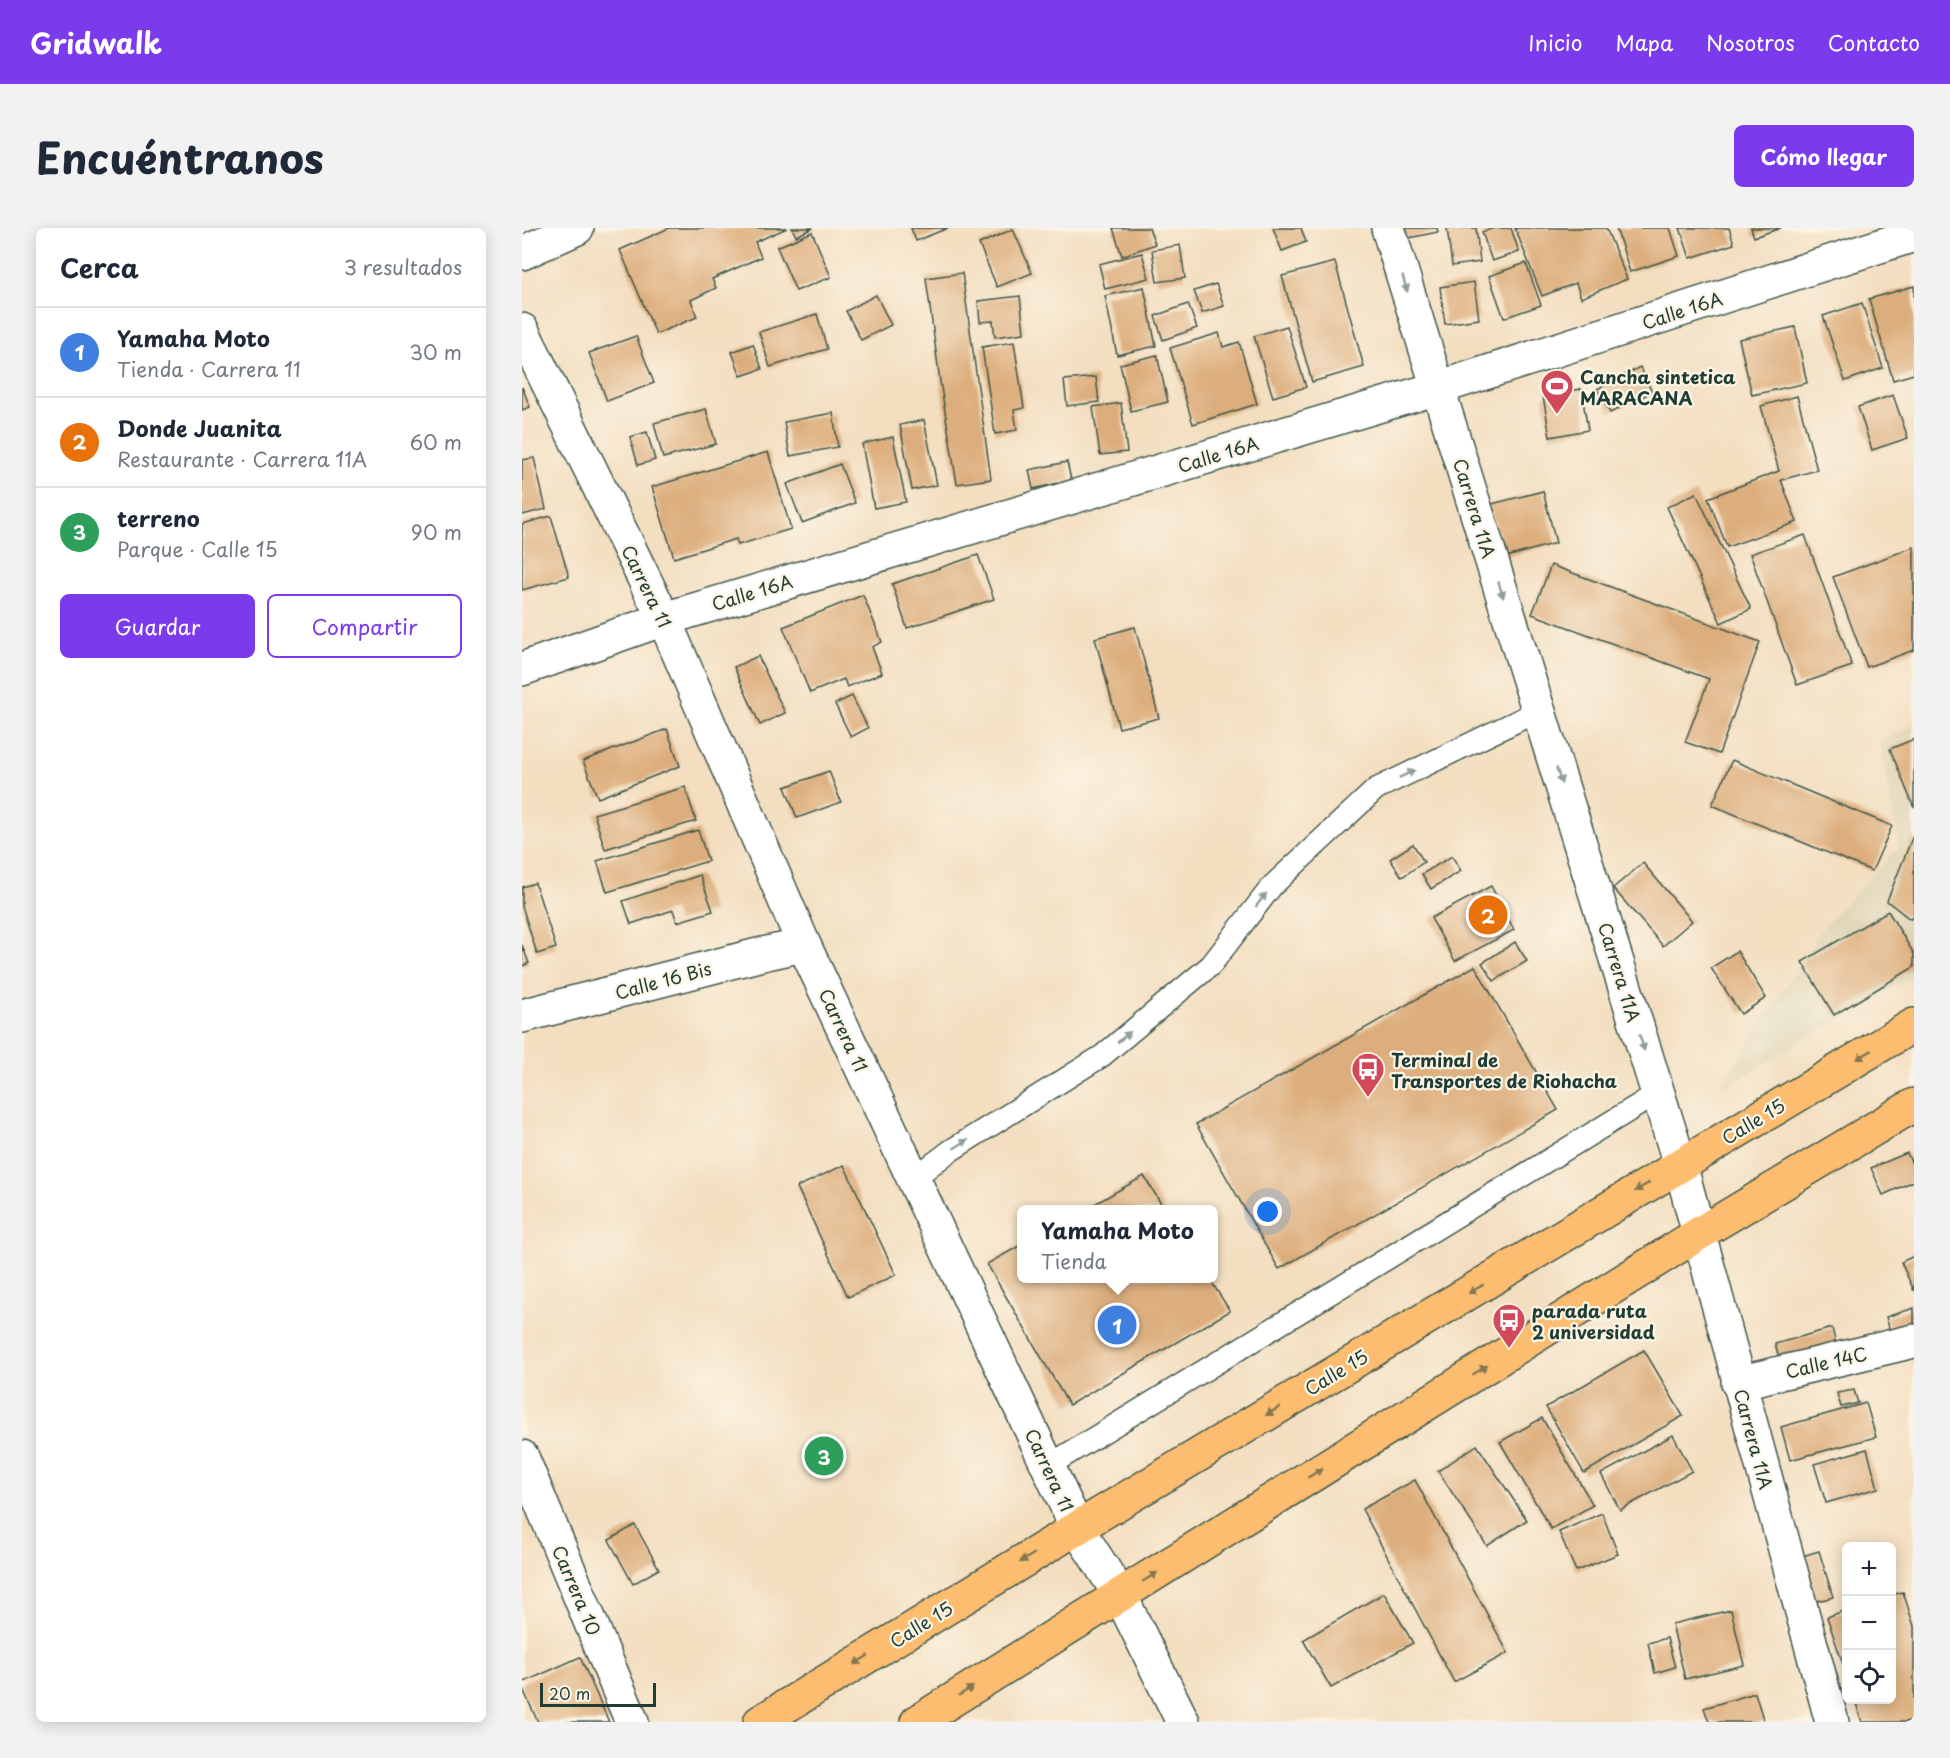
<!DOCTYPE html>
<html lang="es">
<meta charset="utf-8">
<style>
:root{--surface:#fff;--page:#f2f2f3;--text:#1f2937;--muted:#747a83;--line:#e0e1e3;--accent:#7c3aed}
body{margin:0;font-family:"Playpen Sans",sans-serif;background:var(--page);color:var(--text)}
.controls{position:absolute;right:18px;bottom:18px;display:grid;overflow:hidden;border-radius:9px;box-shadow:0 3px 15px #0003}
.controls button{width:54px;height:54px;display:grid;place-items:center;padding:0;border:0;border-bottom:2px solid var(--line);background:var(--surface);color:var(--text);font:30px sans-serif}
.scale{position:absolute;left:18px;bottom:15px;width:116px;box-sizing:border-box;padding-left:6px;border:3px solid #1f3d34;border-top:0;font-size:16px;line-height:21px;white-space:nowrap;color:#1f3d34;-webkit-text-stroke:4px #fcf5e5;paint-order:stroke}
.you{position:absolute;left:746px;top:984px;width:21px;height:21px;margin:-15px;border:4px solid #fff;border-radius:50%;background:#1a73e8;box-shadow:0 0 0 9px #1a73e833}
.badge{display:grid;place-items:center;width:39px;height:39px;border-radius:50%;background:var(--accent);color:#fff;font-size:20px;font-weight:700}
.pin{position:absolute;translate:-50% -50%;border:3px solid #fff;box-shadow:0 2px 6px #0006}
.popup{position:absolute;left:495px;top:977px;width:201px;height:78px;box-sizing:border-box;display:grid;place-content:center;border-radius:9px;background:var(--surface);filter:drop-shadow(0 2px 4px #0005);font-size:20px;white-space:nowrap;color:var(--muted)}
.popup b{font-size:22px;color:var(--text)}
.popup::after{content:'';position:absolute;left:50%;top:100%;margin-left:-12px;border:12px solid transparent;border-top-color:var(--surface)}
.list{margin:0;padding:0;list-style:none}
h2{display:flex;justify-content:space-between;align-items:center;height:78px;margin:0;padding:0 24px;font-size:26px}
h2 small{font-size:20px;font-weight:400;color:var(--muted)}
.list li{display:grid;grid-template-columns:39px 1fr auto;gap:18px;align-items:center;box-sizing:border-box;height:90px;padding:0 24px;border-top:2px solid var(--line)}
.list b{display:block;font-size:22px;white-space:nowrap}
.list p{margin:0;font-size:20px;white-space:nowrap;color:var(--muted)}
.list em{font-size:20px;font-style:normal;color:var(--muted)}
.actions{display:flex;gap:12px;padding:18px 24px}
.actions a{flex:1;padding:14px 0;border:2px solid var(--accent);border-radius:9px;text-align:center;font-size:21px;color:var(--accent)}
.actions .main{background:var(--accent);color:#fff}
.icon{flex:none;width:33px;height:33px;fill:none;stroke:currentColor;stroke-width:2;stroke-linecap:round;stroke-linejoin:round}
.map{position:relative;flex:none;width:1392px;height:1494px;overflow:hidden;border-radius:9px}
header{display:flex;align-items:center;gap:36px;box-sizing:border-box;height:84px;padding:0 30px;background:var(--accent);color:#fff}
header strong{font-size:28px}
nav{display:flex;gap:33px;margin-inline-start:auto;font-size:21px}
.intro{display:flex;align-items:center;justify-content:space-between;box-sizing:border-box;height:144px;padding:0 36px}
h1{margin:0;font-size:42px}
.button{padding:15px 27px;border-radius:9px;background:var(--accent);color:#fff;font-size:21px;font-weight:700}
main{display:flex;gap:36px;padding:0 36px}
aside{flex:1;background:var(--surface);border-radius:9px;box-shadow:0 3px 15px #0003}
.map>svg:first-child{display:block}
</style>
<header>
<strong>Gridwalk</strong>
<nav><a>Inicio</a><a>Mapa</a><a>Nosotros</a><a>Contacto</a></nav>
</header>
<div class="intro"><h1>Encuéntranos</h1><a class="button">Cómo llegar</a></div>
<main>
<aside>
<h2>Cerca<small>3 resultados</small></h2>
<ul class="list">
<li><span class="badge" style="background:#3f7fe0">1</span><div><b>Yamaha Moto</b><p>Tienda · Carrera 11</p></div><em>30 m</em></li>
<li><span class="badge" style="background:#e8710a">2</span><div><b>Donde Juanita</b><p>Restaurante · Carrera 11A</p></div><em>60 m</em></li>
<li><span class="badge" style="background:#2e9e5b">3</span><div><b>terreno</b><p>Parque · Calle 15</p></div><em>90 m</em></li>
</ul>
<div class="actions"><a class="main">Guardar</a><a>Compartir</a></div>
</aside>
<div class="map">
<svg width="1392" height="1494" viewBox="0 0 1392 1494">
<rect width="100%" height="100%" fill="#fcf5e5"/>
<filter id="ink" filterUnits="userSpaceOnUse"><feTurbulence type="fractalNoise" baseFrequency=".0167" numOctaves="2"/><feDisplacementMap in="SourceGraphic" scale="12" xChannelSelector="R" yChannelSelector="G"/><feConvolveMatrix kernelMatrix="1 2 1 2 8 2 1 2 1" color-interpolation-filters="sRGB"/></filter>
<filter id="wash" filterUnits="userSpaceOnUse"><feTurbulence type="fractalNoise" baseFrequency=".008" numOctaves="4" result="noise"/><feDisplacementMap in="SourceGraphic" scale="24" xChannelSelector="R" yChannelSelector="G"/><feGaussianBlur stdDeviation="1.35" result="paint"/><feColorMatrix in="noise" values="0 0 0 0 0 0 0 0 0 0 0 0 0 0 0 0 0 1.4 0 .05"/><feComposite in="paint" operator="in"/></filter>
<g filter="url(#wash)">
<rect width="100%" height="100%" fill="#f3dec0"/>
<path fill="#dfd4b5" d="M 1392,497 L 1392,746 L 1196,863 L 1301,699 L 1377,619 L 1357,512 Z"/>
<g id="blocks">
<g fill="#ddae7d">
<path d="M 147,0 L 265,0 L 233,14 L 239,29 L 190,51 L 194,60 L 169,72 L 175,89 L 134,106 L 98,22 Z"/>
<path d="M 270,0 L 291,0 L 274,8 Z"/>
<path d="M 389,0 L 426,0 L 394,13 Z"/>
<path d="M 591,0 L 627,0 L 633,16 L 600,28 Z"/>
<path d="M 751,0 L 779,0 L 784,14 L 760,23 Z"/>
<path d="M 880,0 L 915,0 L 916,4 L 882,11 Z"/>
<path d="M 925,0 L 954,0 L 958,34 L 930,38 Z"/>
<path d="M 972,0 L 989,0 L 997,24 L 970,33 L 960,4 Z"/>
<path d="M 993,0 L 1084,0 L 1105,51 L 1059,70 L 1054,55 L 1020,68 Z"/>
<path d="M 1094,0 L 1148,0 L 1157,28 L 1108,44 Z"/>
<path d="M 1158,0 L 1207,0 L 1212,16 L 1168,30 Z"/>
<path d="M 1229,0 L 1259,0 L 1232,9 Z"/>
<path d="M 491,1 L 510,45 L 475,59 L 457,16 Z"/>
<path d="M 290,4 L 309,49 L 274,63 L 255,19 Z"/>
<path d="M 658,17 L 663,50 L 635,54 L 630,22 Z"/>
<path d="M 620,25 L 627,50 L 583,61 L 577,36 Z"/>
<path d="M 813,34 L 842,139 L 790,154 L 760,48 Z"/>
<path d="M 1004,35 L 1019,77 L 982,90 L 967,48 Z"/>
<path d="M 440,45 L 469,251 L 435,256 L 418,153 L 404,50 Z"/>
<path d="M 952,54 L 957,91 L 923,96 L 918,59 Z"/>
<path d="M 694,56 L 702,78 L 680,85 L 672,63 Z"/>
<path d="M 1392,58 L 1392,146 L 1371,152 L 1347,71 Z"/>
<path d="M 622,59 L 634,118 L 595,127 L 583,68 Z"/>
<path d="M 354,67 L 369,97 L 339,112 L 324,83 Z"/>
<path d="M 498,68 L 502,105 L 473,109 L 471,93 L 458,94 L 456,73 Z"/>
<path d="M 1340,75 L 1361,140 L 1323,153 L 1301,88 Z"/>
<path d="M 666,76 L 675,100 L 641,112 L 633,88 Z"/>
<path d="M 295,86 L 305,121 L 248,139 L 237,104 Z"/>
<path d="M 765,98 L 784,159 L 751,169 L 732,108 Z"/>
<path d="M 1273,99 L 1285,155 L 1230,167 L 1217,111 Z"/>
<path d="M 697,105 L 701,119 L 717,114 L 735,176 L 671,196 L 648,120 Z"/>
<path d="M 114,108 L 132,155 L 85,173 L 67,125 Z"/>
<path d="M 492,114 L 502,180 L 492,182 L 495,202 L 473,206 L 460,119 Z"/>
<path d="M 231,116 L 240,141 L 219,148 L 210,124 Z"/>
<path d="M 635,127 L 646,174 L 609,183 L 598,136 Z"/>
<path d="M 1118,139 L 1130,164 L 1088,185 L 1075,161 Z"/>
<path d="M 574,149 L 577,174 L 545,178 L 542,152 Z"/>
<path d="M 0,159 L 8,179 L 0,182 Z"/>
<path d="M 1059,161 L 1066,202 L 1028,209 L 1021,168 Z"/>
<path d="M 1371,167 L 1386,210 L 1350,222 L 1336,179 Z"/>
<path d="M 1275,168 L 1295,242 L 1259,252 L 1275,294 L 1205,319 L 1186,270 L 1257,243 L 1239,178 Z"/>
<path d="M 599,175 L 605,224 L 578,227 L 571,179 Z"/>
<path d="M 184,181 L 194,216 L 141,230 L 132,195 Z"/>
<path d="M 311,185 L 316,219 L 268,228 L 262,194 Z"/>
<path d="M 402,192 L 415,257 L 390,262 L 378,197 Z"/>
<path d="M 125,204 L 133,232 L 116,237 L 108,209 Z"/>
<path d="M 371,209 L 384,274 L 352,280 L 340,216 Z"/>
<path d="M 246,224 L 269,301 L 216,317 L 214,311 L 152,330 L 130,259 Z"/>
<path d="M 12,230 L 24,281 L 0,287 L 0,232 Z"/>
<path d="M 545,234 L 549,252 L 511,261 L 507,242 Z"/>
<path d="M 318,236 L 333,275 L 280,295 L 265,256 Z"/>
<path d="M 1021,263 L 1034,315 L 984,329 L 966,277 Z"/>
<path d="M 1174,265 L 1229,381 L 1199,395 L 1145,279 Z"/>
<path d="M 29,288 L 47,349 L 0,362 L 0,296 Z"/>
<path d="M 1283,307 L 1330,438 L 1275,457 L 1228,326 Z"/>
<path d="M 1392,319 L 1392,422 L 1345,439 L 1311,349 Z"/>
<path d="M 456,327 L 472,371 L 385,400 L 370,356 Z"/>
<path d="M 1029,337 L 1238,414 L 1197,526 L 1163,514 L 1187,451 L 1010,386 Z"/>
<path d="M 341,367 L 360,414 L 350,419 L 360,445 L 325,459 L 322,451 L 288,465 L 261,399 Z"/>
<path d="M 613,399 L 637,490 L 597,500 L 573,410 Z"/>
<path d="M 236,428 L 263,485 L 238,497 L 212,439 Z"/>
<path d="M 330,468 L 346,500 L 329,509 L 313,476 Z"/>
<path d="M 145,501 L 158,538 L 76,570 L 61,533 Z"/>
<path d="M 1392,511 L 1392,580 L 1368,521 Z"/>
<path d="M 1210,532 L 1370,598 L 1350,643 L 1190,577 Z"/>
<path d="M 307,543 L 319,574 L 275,590 L 263,559 Z"/>
<path d="M 163,559 L 174,593 L 83,621 L 72,586 Z"/>
<path d="M 176,602 L 186,633 L 85,664 L 75,633 Z"/>
<path d="M 1392,605 L 1392,689 L 1388,691 L 1365,673 Z"/>
<path d="M 891,616 L 902,634 L 880,649 L 868,631 Z"/>
<path d="M 930,628 L 939,643 L 909,661 L 900,646 Z"/>
<path d="M 1121,635 L 1170,693 L 1141,718 L 1091,660 Z"/>
<path d="M 178,647 L 191,683 L 155,694 L 151,682 L 109,696 L 101,673 Z"/>
<path d="M 13,655 L 34,720 L 15,726 L 0,678 L 0,659 Z"/>
<path d="M 969,658 L 992,702 L 933,733 L 909,690 Z"/>
<path d="M 1366,683 L 1392,726 L 1392,739 L 1312,787 L 1280,734 Z"/>
<path d="M 993,714 L 1005,733 L 972,753 L 960,735 Z"/>
<path d="M 0,717 L 7,735 L 0,738 Z"/>
<path d="M 1215,723 L 1244,770 L 1219,786 L 1189,740 Z"/>
<path d="M 953,738 L 1036,882 L 757,1041 L 674,896 Z"/>
<path d="M 1385,925 L 1392,940 L 1392,953 L 1361,967 L 1349,940 Z"/>
<path d="M 322,937 L 374,1047 L 326,1069 L 275,959 Z"/>
<path d="M 622,948 L 643,982 L 562,982 Z"/>
<path d="M 499,1017 L 499,1050 L 687,1050 L 708,1083 L 547,1177 L 465,1036 Z"/>
<path d="M 1392,1028 L 1392,1063 L 1379,1034 Z"/>
<path d="M 1392,1080 L 1392,1096 L 1368,1103 L 1364,1089 Z"/>
<path d="M 1310,1100 L 1315,1121 L 1259,1137 L 1253,1116 Z"/>
<path d="M 1122,1122 L 1161,1188 L 1062,1245 L 1024,1179 Z"/>
<path d="M 1332,1162 L 1336,1175 L 1319,1179 L 1315,1165 Z"/>
<path d="M 1344,1175 L 1354,1209 L 1268,1232 L 1259,1199 Z"/>
<path d="M 1020,1190 L 1071,1277 L 1029,1301 L 978,1214 Z"/>
<path d="M 1151,1207 L 1170,1243 L 1098,1282 L 1079,1246 Z"/>
<path d="M 955,1217 L 1005,1292 L 965,1318 L 916,1243 Z"/>
<path d="M 1345,1221 L 1356,1260 L 1304,1275 L 1292,1236 Z"/>
<path d="M 893,1252 L 986,1425 L 932,1454 L 840,1281 Z"/>
<path d="M 1080,1285 L 1096,1326 L 1054,1343 L 1037,1304 Z"/>
<path d="M 113,1297 L 137,1341 L 111,1356 L 87,1312 Z"/>
<path d="M 1297,1323 L 1311,1369 L 1288,1375 L 1274,1330 Z"/>
<path d="M 1381,1364 L 1392,1398 L 1392,1491 L 1384,1494 L 1340,1494 L 1333,1472 L 1370,1472 L 1370,1367 Z"/>
<path d="M 862,1365 L 891,1415 L 809,1460 L 781,1412 Z"/>
<path d="M 1209,1382 L 1222,1437 L 1163,1451 L 1150,1396 Z"/>
<path d="M 1324,1382 L 1324,1445 L 1305,1389 Z"/>
<path d="M 1145,1410 L 1153,1439 L 1133,1445 L 1126,1415 Z"/>
<path d="M 58,1429 L 87,1494 L 16,1494 L 0,1459 L 0,1455 Z"/>
<path d="M 1233,1465 L 1242,1494 L 1187,1494 L 1182,1480 Z"/>
</g>
</g>
</g>
<g filter="url(#ink)">
<use href="#blocks" fill-opacity="0" stroke="#3f5549" stroke-width="1.5"/>
<g fill="none" stroke-linecap="round" stroke-linejoin="round">
<defs>
<g id="lane">
<path d="M 392,950 L 428,923 L 580,828 L 689,737 L 750,658 L 854,561 L 1016,483"/>
<path d="M 526,1238 L 1136,865"/>
</g>
<g id="street">
<path d="M 866,0 L 1158,936 L 1310,1494"/>
<path d="M 0,25 L 55,0"/>
<path d="M 0,102 L 142,391 L 282,717 L 555,1300 L 598,1367 L 661,1494"/>
<path d="M 0,441 L 142,391 L 916,160 L 1392,7"/>
<path d="M 0,788 L 236,727 L 282,717"/>
<path d="M 1216,1155 L 1392,1113"/>
<path d="M 0,1229 L 110,1494"/>
</g>
<g id="highway">
<path d="M 238,1494 L 555,1300 L 1392,797"/>
<path d="M 395,1494 L 1178,1005 L 1392,877"/>
</g>
</defs>
<use href="#lane" stroke="#3f5549" stroke-width="24"/>
<use href="#street" stroke="#3f5549" stroke-width="36"/>
<use href="#highway" stroke="#3f5549" stroke-width="36"/>
<use href="#lane" stroke="#fff" stroke-width="21"/>
<use href="#street" stroke="#fff" stroke-width="33"/>
<use href="#highway" stroke="#fcbd6f" stroke-width="33"/>
</g>
<defs><path id="oneway-solid" d="M-6-.8H1V-3.2L6.5 0L1 3.2V.8H-6Z" transform="scale(1.5)"/></defs>
<g fill="#8f9e9a">
<use href="#oneway-solid" transform="translate(883 56) rotate(73)"/>
<use href="#oneway-solid" transform="translate(979 362) rotate(73)"/>
<use href="#oneway-solid" transform="translate(885 546) rotate(-25)"/>
<use href="#oneway-solid" transform="translate(1037 548) rotate(73)"/>
<use href="#oneway-solid" transform="translate(739 672) rotate(-52)"/>
<use href="#oneway-solid" transform="translate(602 809) rotate(-40)"/>
<use href="#oneway-solid" transform="translate(1120 815) rotate(73)"/>
<use href="#oneway-solid" transform="translate(439 916) rotate(-32)"/>
</g>
<g fill="#82774f">
<use href="#oneway-solid" transform="translate(1342 827) rotate(149)"/>
<use href="#oneway-solid" transform="translate(1120 959) rotate(149)"/>
<use href="#oneway-solid" transform="translate(954 1061) rotate(149)"/>
<use href="#oneway-solid" transform="translate(958 1142) rotate(-32)"/>
<use href="#oneway-solid" transform="translate(751 1183) rotate(149)"/>
<use href="#oneway-solid" transform="translate(793 1245) rotate(-32)"/>
<use href="#oneway-solid" transform="translate(505 1330) rotate(148)"/>
<use href="#oneway-solid" transform="translate(628 1349) rotate(-32)"/>
<use href="#oneway-solid" transform="translate(339 1432) rotate(148)"/>
<use href="#oneway-solid" transform="translate(444 1463) rotate(-32)"/>
</g>
</g>
<defs>
<symbol id="stadium-pin" viewBox="-11 -11 22 30"><path d="M0 17L-7.5 6A9.5 9.5 0 1 1 7.5 6Z" fill="#d1495b" stroke="#fcf5e5"/><path d="M0-5a6.5 5 0 1 0 0 10a6.5 5 0 1 0 0-10ZM-3.5-1.8h7v3.6h-7Z" fill="#fff"/></symbol>
<symbol id="bus-pin" viewBox="-11 -11 22 30"><path d="M0 17L-7.5 6A9.5 9.5 0 1 1 7.5 6Z" fill="#d1495b" stroke="#fcf5e5"/><path d="M-5-6H5V4H4V6H2V4H-2V6H-4V4H-5ZM-3.5-4V0h7V-4ZM-3.5 1.2v1.5H-2V1.2ZM2 1.2v1.5H3.5V1.2Z" fill="#fff"/></symbol>
</defs>
<g fill-rule="evenodd">
<use href="#stadium-pin" x="1016" y="139" width="38" height="52"/>
<use href="#bus-pin" x="827" y="822" width="38" height="52"/>
<use href="#bus-pin" x="968" y="1073" width="38" height="52"/>
</g>
<g text-anchor="middle" dominant-baseline="central" stroke-width="4.5" stroke-linejoin="round" paint-order="stroke">
<g font-size="18" fill="#1f3d34" stroke="#fcf5e5">
<text transform="translate(1160 82) rotate(-18)">Calle 16A</text>
<text transform="translate(696 226) rotate(-17)">Calle 16A</text>
<text transform="translate(953 280) rotate(73)">Carrera 11A</text>
<text transform="translate(125 358) rotate(64)">Carrera 11</text>
<text transform="translate(230 364) rotate(-17)">Calle 16A</text>
<text transform="translate(1098 744) rotate(73)">Carrera 11A</text>
<text transform="translate(141 752) rotate(-15)">Calle 16 Bis</text>
<text transform="translate(322 802) rotate(65)">Carrera 11</text>
<text transform="translate(1231 893) rotate(-31)">Calle 15</text>
<text transform="translate(1304 1134) rotate(-13)">Calle 14C</text>
<text transform="translate(814 1144) rotate(-31)">Calle 15</text>
<text transform="translate(1232 1211) rotate(75)">Carrera 11A</text>
<text transform="translate(528 1242) rotate(65)">Carrera 11</text>
<text transform="translate(55 1362) rotate(67)">Carrera 10</text>
<text transform="translate(399 1396) rotate(-32)">Calle 15</text>
</g>
<g font-size="18" font-weight="bold" fill="#1f3d34" stroke="#fcf5e5" text-anchor="start">
<text x="1058" y="148">Cancha sintetica<tspan x="1058" dy="21">MARACANA</tspan></text>
<text x="869" y="831">Terminal de<tspan x="869" dy="21">Transportes de Riohacha</tspan></text>
<text x="1010" y="1082">parada ruta<tspan x="1010" dy="21">2 universidad</tspan></text>
</g>
</g>
</svg>
<div class="controls">
<button>+</button>
<button>−</button>
<button><svg class="icon" aria-label="locate" viewBox="0 0 24 24"><circle cx="12" cy="12" r="6"/><path d="M12 2v4M12 18v4M2 12h4M18 12h4"/></svg></button>
</div>
<div class="scale">20 m</div>
<div class="you"></div>
<div class="pin badge" style="left:595px;top:1097px;background:#3f7fe0">1</div>
<div class="popup"><b>Yamaha Moto</b>Tienda</div>
<div class="pin badge" style="left:966px;top:687px;background:#e8710a">2</div>
<div class="pin badge" style="left:302px;top:1228px;background:#2e9e5b">3</div>
</div>
</main>
